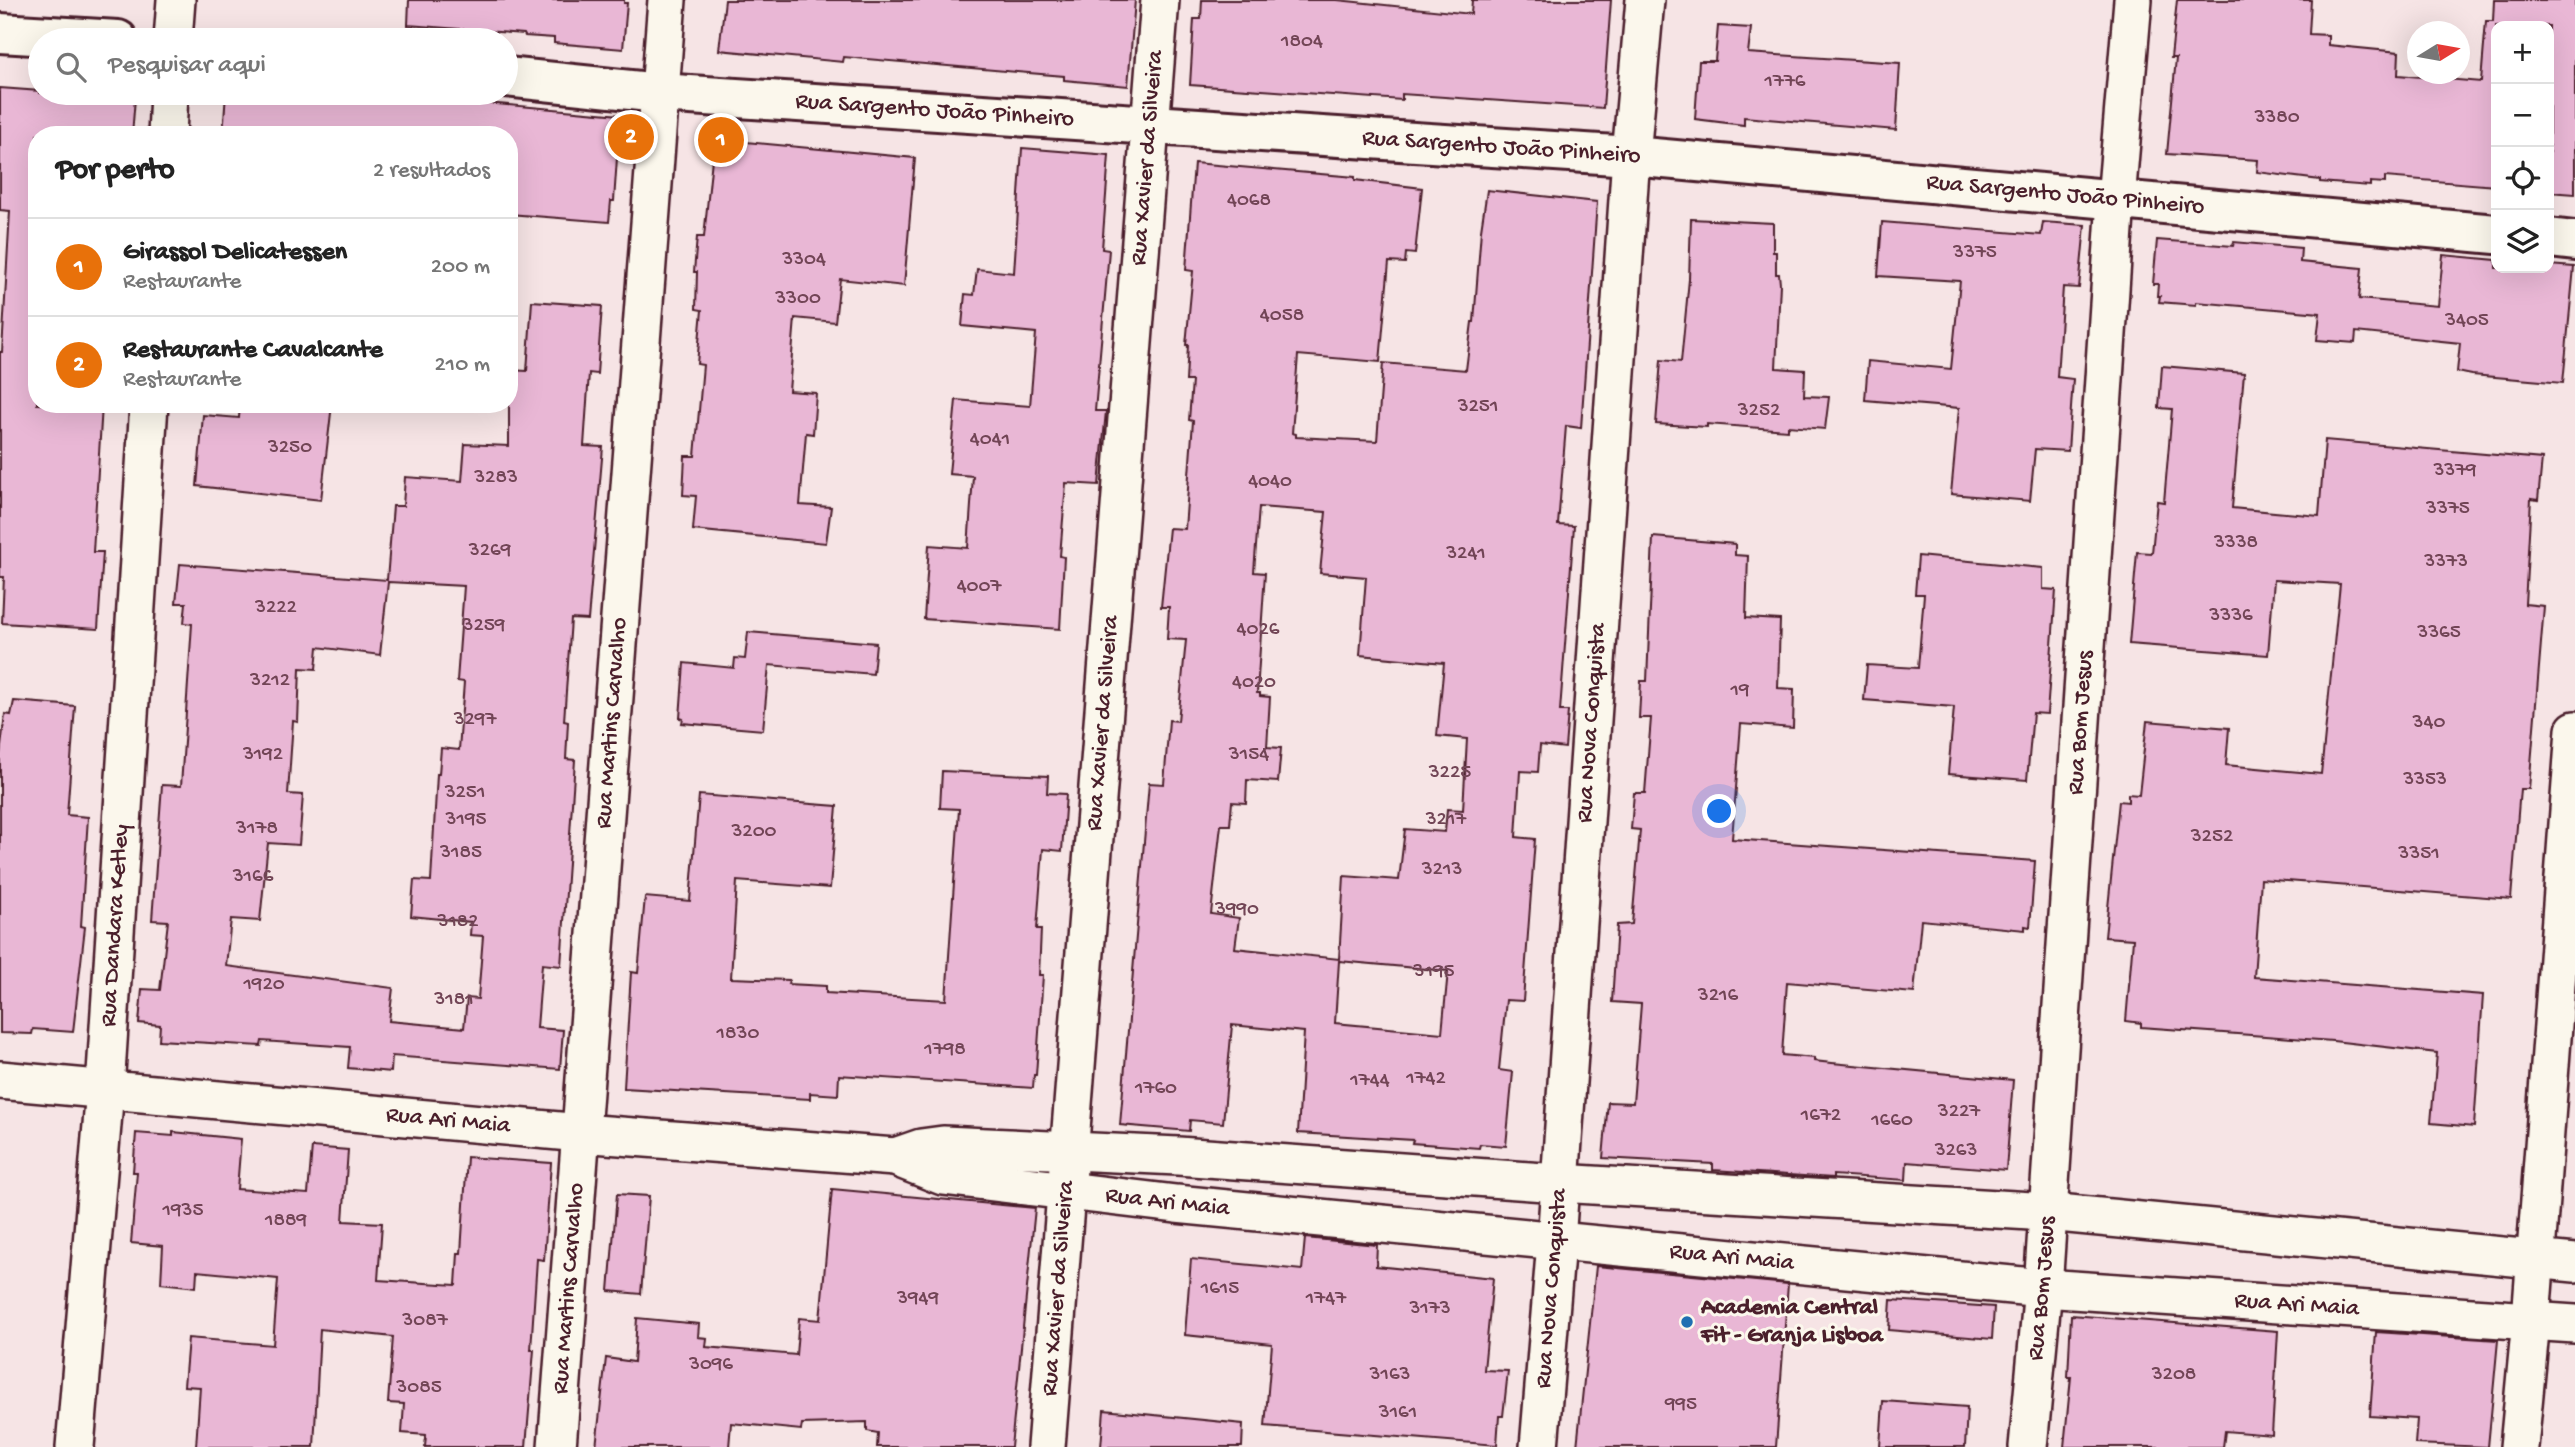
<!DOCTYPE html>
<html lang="pt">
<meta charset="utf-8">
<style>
:root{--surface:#fff;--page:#f6f6f6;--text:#222;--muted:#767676;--line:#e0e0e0;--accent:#db2777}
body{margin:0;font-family:"Gochi Hand",sans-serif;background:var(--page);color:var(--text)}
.controls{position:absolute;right:21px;top:21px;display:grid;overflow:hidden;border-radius:14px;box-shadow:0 7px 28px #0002}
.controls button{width:63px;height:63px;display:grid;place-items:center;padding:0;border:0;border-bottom:2px solid var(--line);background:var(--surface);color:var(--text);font:35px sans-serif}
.compass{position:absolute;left:2407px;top:21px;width:63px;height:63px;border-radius:50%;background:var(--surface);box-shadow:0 7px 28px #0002;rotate:79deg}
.you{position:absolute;left:1720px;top:812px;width:24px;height:24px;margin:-18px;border:5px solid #fff;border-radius:50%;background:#1a73e8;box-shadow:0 0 0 10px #1a73e833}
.badge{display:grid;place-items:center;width:46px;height:46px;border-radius:50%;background:var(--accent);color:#fff;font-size:23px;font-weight:700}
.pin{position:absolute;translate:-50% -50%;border:4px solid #fff;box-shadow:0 2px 7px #0006}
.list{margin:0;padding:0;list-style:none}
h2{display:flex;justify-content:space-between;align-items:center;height:91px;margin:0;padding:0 28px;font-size:30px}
h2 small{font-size:23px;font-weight:400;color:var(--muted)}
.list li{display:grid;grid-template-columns:46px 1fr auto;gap:21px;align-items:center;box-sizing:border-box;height:98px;padding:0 28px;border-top:2px solid var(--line)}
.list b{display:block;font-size:26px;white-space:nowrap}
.list p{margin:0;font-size:23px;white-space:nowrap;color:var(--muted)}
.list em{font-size:23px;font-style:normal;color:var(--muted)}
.icon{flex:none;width:38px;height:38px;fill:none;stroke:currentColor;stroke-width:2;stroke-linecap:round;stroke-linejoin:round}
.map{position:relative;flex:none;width:2575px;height:1447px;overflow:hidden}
.search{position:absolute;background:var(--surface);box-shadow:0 7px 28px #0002;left:28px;top:28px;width:490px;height:77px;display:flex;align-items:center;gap:18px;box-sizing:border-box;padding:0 24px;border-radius:38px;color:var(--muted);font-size:26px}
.panel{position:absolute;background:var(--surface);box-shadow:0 7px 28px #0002;left:28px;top:126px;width:490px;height:287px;border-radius:28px}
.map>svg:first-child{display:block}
</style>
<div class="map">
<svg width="2575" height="1447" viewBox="0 0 2575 1447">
<rect width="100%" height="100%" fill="#f6e4e5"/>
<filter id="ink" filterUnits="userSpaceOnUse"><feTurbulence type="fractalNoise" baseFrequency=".0143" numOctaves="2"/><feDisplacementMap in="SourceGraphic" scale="14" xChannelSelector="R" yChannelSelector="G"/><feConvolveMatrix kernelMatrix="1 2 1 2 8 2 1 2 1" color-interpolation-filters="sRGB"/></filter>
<g filter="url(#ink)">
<g fill="#e9b7d5" stroke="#4a1f2b" stroke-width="2" fill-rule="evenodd">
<path d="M 409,0 L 624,0 L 624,3 L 627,3 L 623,49 L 554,43 L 554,38 L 525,36 L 524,34 L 408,25 Z"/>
<path d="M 725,0 L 1135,0 L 1128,86 L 1064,80 L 1064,76 L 844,57 L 843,62 L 719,50 Z"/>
<path d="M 1202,0 L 1337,0 L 1471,14 L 1472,0 L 1611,0 L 1603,108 L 1402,94 L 1402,100 L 1190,85 L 1194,19 L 1201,19 Z"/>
<path d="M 2177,0 L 2311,0 L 2309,34 L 2328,35 L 2328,45 L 2399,52 L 2398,75 L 2481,82 L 2486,21 L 2493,21 L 2494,0 L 2575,0 L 2575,194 L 2549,192 L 2549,26 L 2496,26 L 2496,186 L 2385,177 L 2385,183 L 2370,182 L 2370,186 L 2320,182 L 2320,180 L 2257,172 L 2258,160 L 2167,154 L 2176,58 L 2171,58 Z"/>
<path d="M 1718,26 L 1751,28 L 1748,53 L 1900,63 L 1896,130 L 1744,117 L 1744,125 L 1695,119 L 1699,61 L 1715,61 Z"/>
<path d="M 0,88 L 40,91 L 40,93 L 110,93 L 109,96 L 135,98 L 132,135 L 37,135 L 37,404 L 102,405 L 93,552 L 103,552 L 98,629 L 2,623 L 4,577 L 0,577 L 0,352 L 2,352 L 10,211 L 0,210 Z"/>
<path d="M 226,93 L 289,93 L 373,99 L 374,93 L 620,115 L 614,201 L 611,201 L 609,222 L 509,214 L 509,135 L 223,135 Z"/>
<path d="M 714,139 L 915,158 L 904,286 L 840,279 L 835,322 L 795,318 L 789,391 L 816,393 L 813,434 L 806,433 L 800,505 L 831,507 L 826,543 L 693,530 L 696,496 L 683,495 L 685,456 L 695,456 L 703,365 L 697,364 L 702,310 L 696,309 L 697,272 L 694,272 L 697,237 L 704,237 Z"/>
<path d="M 1022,148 L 1109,155 L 1102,249 L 1109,250 L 1095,411 L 1106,411 L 1099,485 L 1066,483 L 1060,556 L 1064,557 L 1060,629 L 924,619 L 929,545 L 968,548 L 973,476 L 949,474 L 956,400 L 1030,406 L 1036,333 L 962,326 L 965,294 L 974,295 L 977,269 L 1014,273 Z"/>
<path d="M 1194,163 L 1355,177 L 1355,180 L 1422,188 L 1415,254 L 1406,253 L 1405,263 L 1389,262 L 1380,362 L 1298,355 L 1292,433 L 1296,434 L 1296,437 L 1377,441 L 1383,363 L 1466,370 L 1472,322 L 1474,322 L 1481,230 L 1487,190 L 1597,202 L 1581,428 L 1566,426 L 1558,525 L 1574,526 L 1560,711 L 1568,711 L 1565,748 L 1540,745 L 1538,772 L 1520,771 L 1516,837 L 1535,839 L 1523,1001 L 1506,1000 L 1499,1070 L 1513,1072 L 1506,1146 L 1480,1144 L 1479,1148 L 1412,1143 L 1413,1140 L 1298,1133 L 1304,1032 L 1232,1025 L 1223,1123 L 1190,1120 L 1189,1131 L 1120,1125 L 1149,783 L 1164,784 L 1169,720 L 1178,721 L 1186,640 L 1167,639 L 1169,607 L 1161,607 L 1169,528 L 1185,529 L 1193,421 L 1189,420 L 1192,381 L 1186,381 L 1188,345 L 1186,345 L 1193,271 L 1186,270 ZM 1259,507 L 1326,512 L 1320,573 L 1366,577 L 1360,655 L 1444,663 L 1437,736 L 1467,739 L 1463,810 L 1447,809 L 1445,832 L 1405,829 L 1399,880 L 1344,876 L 1339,959 L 1235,948 L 1239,918 L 1211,914 L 1221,825 L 1230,825 L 1232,802 L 1246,803 L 1247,780 L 1278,782 L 1281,748 L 1267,747 L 1270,697 L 1260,696 L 1260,693 L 1257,693 L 1265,573 L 1254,572 ZM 1339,961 L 1448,971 L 1442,1033 L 1335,1023 Z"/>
<path d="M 1691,219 L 1773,223 L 1773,252 L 1776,252 L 1776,274 L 1779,274 L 1780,284 L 1776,368 L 1805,370 L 1804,396 L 1829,397 L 1825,429 L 1788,426 L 1788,430 L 1707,424 L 1707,427 L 1656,424 L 1661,360 L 1681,362 L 1689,279 Z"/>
<path d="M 1882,222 L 2041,235 L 2043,222 L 2085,225 L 2079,288 L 2063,287 L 2057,377 L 2073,379 L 2068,451 L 2035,449 L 2030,501 L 1951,494 L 1959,408 L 1865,400 L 1868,361 L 1951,369 L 1960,281 L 1878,276 Z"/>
<path d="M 2157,240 L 2233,246 L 2234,242 L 2301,248 L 2300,262 L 2362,268 L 2359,299 L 2438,306 L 2443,255 L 2496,260 L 2496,268 L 2549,268 L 2549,265 L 2574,267 L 2563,383 L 2472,375 L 2457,372 L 2460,343 L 2356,332 L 2355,343 L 2317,340 L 2320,313 L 2196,302 L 2196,305 L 2159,302 L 2160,296 L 2157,296 L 2158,284 L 2153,284 Z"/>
<path d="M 532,301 L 602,306 L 597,374 L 589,373 L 584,446 L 603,447 L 588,620 L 571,619 L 564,721 L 568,722 L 566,759 L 575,760 L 561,966 L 542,964 L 537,1028 L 563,1030 L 560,1069 L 392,1056 L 391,1072 L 348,1068 L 350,1047 L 262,1041 L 261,1046 L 159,1040 L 160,1025 L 139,1023 L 142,989 L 160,990 L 168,921 L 152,920 L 162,785 L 181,786 L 192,624 L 184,623 L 186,603 L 176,603 L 180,564 L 387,580 L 393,506 L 403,506 L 405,477 L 462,481 L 465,444 L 509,446 L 509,370 L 527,371 ZM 388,582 L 464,586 L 457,681 L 464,682 L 459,750 L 441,748 L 439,774 L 437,774 L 431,881 L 414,880 L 411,916 L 471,922 L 470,935 L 483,936 L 478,999 L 467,998 L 464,1028 L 389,1021 L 393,988 L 226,966 L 231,919 L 260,921 L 268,843 L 299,845 L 303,795 L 288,794 L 293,721 L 298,722 L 300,668 L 316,669 L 318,647 L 380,655 Z"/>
<path d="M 2162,366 L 2244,373 L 2232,508 L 2319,516 L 2325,440 L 2542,459 L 2538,500 L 2531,499 L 2525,604 L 2544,606 L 2529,789 L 2520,789 L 2511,899 L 2261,879 L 2254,977 L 2483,995 L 2474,1127 L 2431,1123 L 2437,1053 L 2333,1041 L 2141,1027 L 2141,1023 L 2126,1021 L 2133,939 L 2105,937 L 2119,801 L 2128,802 L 2128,794 L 2139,795 L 2147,721 L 2229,728 L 2226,765 L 2321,774 L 2340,584 L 2274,580 L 2268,655 L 2129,644 L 2137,552 L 2152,553 L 2157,501 L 2164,502 L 2172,409 L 2159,408 Z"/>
<path d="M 240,404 L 332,404 L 321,500 L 197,486 L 203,415 L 239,418 Z"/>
<path d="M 1653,537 L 1735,544 L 1735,555 L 1748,556 L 1746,618 L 1780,620 L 1778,688 L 1794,689 L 1793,728 L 1741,724 L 1732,839 L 2035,861 L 2030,927 L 2025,926 L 2025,930 L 1921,920 L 1914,993 L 1787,982 L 1782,1055 L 1814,1058 L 1814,1061 L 1832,1063 L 2013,1080 L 2006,1170 L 1907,1162 L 1906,1180 L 1833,1175 L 1833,1178 L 1713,1170 L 1713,1164 L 1603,1158 L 1608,1102 L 1633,1103 L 1641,1004 L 1612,1002 L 1617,925 L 1632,924 L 1640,830 L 1631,829 L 1634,793 L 1645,793 L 1651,718 L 1639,718 L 1641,681 L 1647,681 Z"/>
<path d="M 1918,556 L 2043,568 L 2043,589 L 2056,590 L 2047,714 L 2033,713 L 2027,780 L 1948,774 L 1954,707 L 1864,700 L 1867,665 L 1918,668 L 1924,594 L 1915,594 Z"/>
<path d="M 748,632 L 876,643 L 873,674 L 769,665 L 763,730 L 682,723 L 683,719 L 680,718 L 684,663 L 734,668 L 735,658 L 745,659 Z"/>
<path d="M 14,701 L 75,706 L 67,815 L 88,817 L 81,926 L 85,927 L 73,1032 L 33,1029 L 32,1034 L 0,1033 L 0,755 L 5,714 L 11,715 Z"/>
<path d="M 942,771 L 1048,776 L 1047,793 L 1066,794 L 1062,851 L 1043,849 L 1037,929 L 1041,929 L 1039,975 L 1043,975 L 1036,1075 L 1034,1075 L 1033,1088 L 839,1075 L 838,1095 L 810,1093 L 810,1099 L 624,1088 L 631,972 L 638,973 L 645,897 L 690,901 L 699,795 L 837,806 L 830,888 L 737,881 L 731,978 L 789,980 L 788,984 L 826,986 L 826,993 L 946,1000 L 959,809 L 940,808 Z"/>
<path d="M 173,1132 L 241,1139 L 237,1189 L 308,1194 L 312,1147 L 348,1150 L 343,1221 L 382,1223 L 378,1280 L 456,1285 L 458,1253 L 461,1253 L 467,1157 L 551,1163 L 544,1260 L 537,1259 L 531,1350 L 534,1350 L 526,1447 L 425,1447 L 426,1435 L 402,1433 L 404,1404 L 388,1403 L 393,1337 L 320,1329 L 314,1447 L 196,1447 L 200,1387 L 184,1386 L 188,1338 L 273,1345 L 278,1279 L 197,1271 L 196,1287 L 161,1283 L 163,1246 L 131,1243 L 137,1172 L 133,1172 L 136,1133 L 173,1136 Z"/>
<path d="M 832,1189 L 1035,1208 L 1011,1447 L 877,1447 L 878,1433 L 867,1431 L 867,1422 L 802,1424 L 801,1430 L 731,1423 L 729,1447 L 596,1447 L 606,1358 L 634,1362 L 637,1318 L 699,1324 L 698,1337 L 707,1338 L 706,1347 L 796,1355 L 799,1318 L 820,1320 Z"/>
<path d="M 617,1194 L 649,1196 L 641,1294 L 609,1291 Z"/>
<path d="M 1305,1238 L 1377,1245 L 1376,1266 L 1493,1278 L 1484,1370 L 1508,1371 L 1503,1416 L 1499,1416 L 1497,1445 L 1265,1426 L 1272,1344 L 1185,1335 L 1191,1259 L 1302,1270 Z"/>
<path d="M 1596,1266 L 1788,1284 L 1776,1447 L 1577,1447 Z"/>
<path d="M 1891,1300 L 1994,1307 L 1992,1339 L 1889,1330 Z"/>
<path d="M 2071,1315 L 2278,1331 L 2272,1435 L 2225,1431 L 2223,1447 L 2064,1447 L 2071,1377 L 2068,1377 Z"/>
<path d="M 2376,1332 L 2498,1340 L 2488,1447 L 2415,1444 L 2417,1419 L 2370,1416 Z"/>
<path d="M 1883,1401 L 1967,1407 L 1965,1447 L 1880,1447 Z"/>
<path d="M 1104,1410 L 1243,1424 L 1242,1447 L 1101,1447 Z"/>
</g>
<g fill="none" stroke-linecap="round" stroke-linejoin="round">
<defs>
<g id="street">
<path d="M 173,40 L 176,0"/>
<path d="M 167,135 L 169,93"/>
<path id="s1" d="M 0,1080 L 581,1133 L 895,1157 L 943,1176 L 1176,1204 L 2043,1288 L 2575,1324"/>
<path d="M 895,1157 L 921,1148 L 943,1145 L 1178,1156 L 1559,1183 L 2048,1212 L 2575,1263"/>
<path id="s2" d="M 75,1447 L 105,1089 L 149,404"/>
<path id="s3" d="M 557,1447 L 667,0"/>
<path id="s4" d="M 1046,1447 L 1160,0"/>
<path id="s5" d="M 1539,1447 L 1556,1242 L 1631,156 L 1645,0"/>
<path id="s6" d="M 2028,1447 L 2043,1288 L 2116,200 L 2133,0"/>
<path d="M 2519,1447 L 2531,1320 L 2575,730"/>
</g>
<g id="secondary">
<path d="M 0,33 L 118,40"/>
<path id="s7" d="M 506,77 L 659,93 L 1631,156 L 2496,234"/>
<path d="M 2549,238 L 2575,241"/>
</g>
</defs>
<use href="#street" stroke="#4a1f2b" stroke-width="42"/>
<use href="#secondary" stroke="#4a1f2b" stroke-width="44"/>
<use href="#street" stroke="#fbf7ec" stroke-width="37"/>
<use href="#secondary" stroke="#fbf7ec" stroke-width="38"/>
</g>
</g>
<circle fill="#1f6fb2" stroke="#fbf7ec" stroke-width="2.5" cx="1687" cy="1322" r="7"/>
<g text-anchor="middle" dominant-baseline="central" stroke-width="6" stroke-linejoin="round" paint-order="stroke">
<g font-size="21" fill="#724556">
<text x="1302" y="42">1804</text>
<text x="1785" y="82">1776</text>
<text x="2277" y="118">3380</text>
<text x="1249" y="201">4068</text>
<text x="1975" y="253">3375</text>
<text x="804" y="260">3304</text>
<text x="798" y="299">3300</text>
<text x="1282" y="316">4058</text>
<text x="2467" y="321">3405</text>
<text x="1478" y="407">3251</text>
<text x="1759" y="411">3252</text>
<text x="990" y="440">4041</text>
<text x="290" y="448">3250</text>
<text x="2455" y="471">3379</text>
<text x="496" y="478">3283</text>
<text x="1270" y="482">4040</text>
<text x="2448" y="509">3375</text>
<text x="2236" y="543">3338</text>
<text x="490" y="551">3269</text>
<text x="1466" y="554">3241</text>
<text x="2446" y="562">3373</text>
<text x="979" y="587">4007</text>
<text x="276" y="608">3222</text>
<text x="2231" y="616">3336</text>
<text x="484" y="626">3259</text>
<text x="1258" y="630">4026</text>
<text x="2439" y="633">3365</text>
<text x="270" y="681">3212</text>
<text x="1254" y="683">4020</text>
<text x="1740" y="691">19</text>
<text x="475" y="720">3297</text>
<text x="2429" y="723">340</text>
<text x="263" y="755">3192</text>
<text x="1249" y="755">3154</text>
<text x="1450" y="773">3225</text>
<text x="2425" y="780">3353</text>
<text x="465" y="793">3251</text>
<text x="466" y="820">3195</text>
<text x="1446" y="820">3217</text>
<text x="257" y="829">3178</text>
<text x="754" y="832">3200</text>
<text x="2212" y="837">3252</text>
<text x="461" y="853">3185</text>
<text x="2419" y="854">3351</text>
<text x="1442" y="870">3213</text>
<text x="253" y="877">3166</text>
<text x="1237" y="910">3990</text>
<text x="458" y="922">3182</text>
<text x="1434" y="972">3195</text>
<text x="264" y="985">1920</text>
<text x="1718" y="996">3216</text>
<text x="454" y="1000">3181</text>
<text x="738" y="1034">1830</text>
<text x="945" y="1050">1798</text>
<text x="1426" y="1079">1742</text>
<text x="1370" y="1081">1744</text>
<text x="1156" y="1089">1760</text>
<text x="1959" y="1112">3227</text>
<text x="1821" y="1116">1672</text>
<text x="1892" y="1121">1660</text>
<text x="1956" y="1151">3263</text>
<text x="183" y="1211">1935</text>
<text x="286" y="1221">1889</text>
<text x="1220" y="1289">1615</text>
<text x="918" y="1299">3949</text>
<text x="1326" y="1299">1747</text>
<text x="1430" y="1309">3173</text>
<text x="425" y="1321">3087</text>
<text x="711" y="1365">3096</text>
<text x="1390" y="1375">3163</text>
<text x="2174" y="1375">3208</text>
<text x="419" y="1388">3085</text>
<text x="1681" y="1405">995</text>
<text x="1398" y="1413">3161</text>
</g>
<g font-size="24" fill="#4a1f2b" stroke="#fbf7ec">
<text stroke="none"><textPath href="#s7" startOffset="430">Rua Sargento João Pinheiro</textPath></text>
<text stroke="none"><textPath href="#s7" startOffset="998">Rua Sargento João Pinheiro</textPath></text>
<text stroke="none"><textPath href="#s4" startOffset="1293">Rua Xavier da Silveira</textPath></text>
<text stroke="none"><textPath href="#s7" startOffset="1564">Rua Sargento João Pinheiro</textPath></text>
<text stroke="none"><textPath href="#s3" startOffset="726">Rua Martins Carvalho</textPath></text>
<text stroke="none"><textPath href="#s5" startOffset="726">Rua Nova Conquista</textPath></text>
<text stroke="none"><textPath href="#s4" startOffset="726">Rua Xavier da Silveira</textPath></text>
<text stroke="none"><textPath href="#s6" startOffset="726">Rua Bom Jesus</textPath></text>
<text stroke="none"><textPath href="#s2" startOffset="523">Rua Dandara Ketley</textPath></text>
<text stroke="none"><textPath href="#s1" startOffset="450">Rua Ari Maia</textPath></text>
<text stroke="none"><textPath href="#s1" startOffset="1176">Rua Ari Maia</textPath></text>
<text stroke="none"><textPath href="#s1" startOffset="1743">Rua Ari Maia</textPath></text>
<text stroke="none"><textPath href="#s3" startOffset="159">Rua Martins Carvalho</textPath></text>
<text stroke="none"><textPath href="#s4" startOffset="159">Rua Xavier da Silveira</textPath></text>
<text stroke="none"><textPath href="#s5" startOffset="159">Rua Nova Conquista</textPath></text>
<text stroke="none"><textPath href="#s6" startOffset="159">Rua Bom Jesus</textPath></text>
<text stroke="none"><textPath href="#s1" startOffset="2310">Rua Ari Maia</textPath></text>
</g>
<g font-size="24" font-weight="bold" fill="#4a1f2b" stroke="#fbf7ec" text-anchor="start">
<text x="1701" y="1308">Academia Central<tspan x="1701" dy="28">Fit - Granja Lisboa</tspan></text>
</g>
</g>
</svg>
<div class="controls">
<button>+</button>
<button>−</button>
<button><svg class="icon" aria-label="locate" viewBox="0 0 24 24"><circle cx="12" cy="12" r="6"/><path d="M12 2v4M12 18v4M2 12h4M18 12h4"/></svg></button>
<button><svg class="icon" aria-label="layers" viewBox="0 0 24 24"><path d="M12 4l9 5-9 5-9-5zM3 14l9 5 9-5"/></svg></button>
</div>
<svg class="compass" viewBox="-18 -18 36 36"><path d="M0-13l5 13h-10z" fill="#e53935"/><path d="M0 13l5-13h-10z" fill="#767676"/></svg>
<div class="you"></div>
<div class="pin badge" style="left:721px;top:140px;background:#e8710a">1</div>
<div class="pin badge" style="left:631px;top:137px;background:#e8710a">2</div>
<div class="search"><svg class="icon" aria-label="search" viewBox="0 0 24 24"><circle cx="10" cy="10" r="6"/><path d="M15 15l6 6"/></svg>Pesquisar aqui</div>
<section class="panel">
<h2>Por perto<small>2 resultados</small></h2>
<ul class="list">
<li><span class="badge" style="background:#e8710a">1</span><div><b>Girassol Delicatessen</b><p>Restaurante</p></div><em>200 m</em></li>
<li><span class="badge" style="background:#e8710a">2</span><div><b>Restaurante Cavalcante</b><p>Restaurante</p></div><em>210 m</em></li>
</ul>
</section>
</div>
